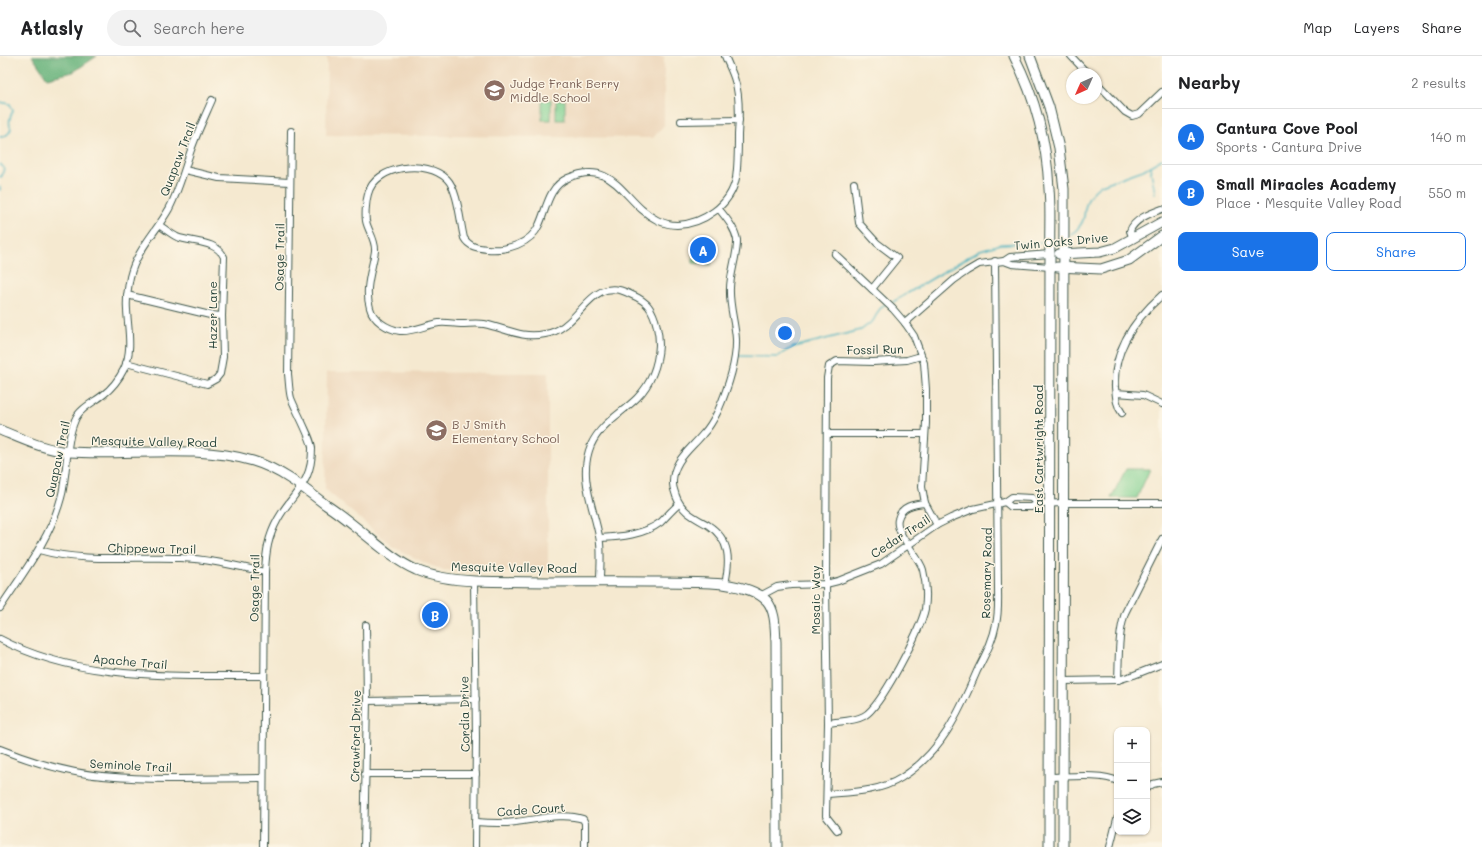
<!DOCTYPE html>
<meta charset="utf-8">
<style>
:root{--surface:#fff;--page:#f2f2f2;--text:#202124;--muted:#757577;--line:#e0e0e0;--accent:#1a73e8}
body{margin:0;font-family:Mali,sans-serif;background:var(--page);color:var(--text)}
.controls{position:absolute;right:12px;bottom:12px;display:grid;overflow:hidden;border-radius:8px;box-shadow:0 1px 3px #0004}
.controls button{width:36px;height:36px;display:grid;place-items:center;padding:0;border:0;border-bottom:1px solid var(--line);background:var(--surface);color:var(--text);font:20px sans-serif}
.compass{position:absolute;left:1066px;top:12px;width:36px;height:36px;border-radius:50%;background:var(--surface);box-shadow:0 1px 3px #0004;rotate:225deg}
.you{position:absolute;left:785px;top:277px;width:14px;height:14px;margin:-10px;border:3px solid #fff;border-radius:50%;background:#1a73e8;box-shadow:0 0 0 6px #1a73e833}
.badge{display:grid;place-items:center;width:26px;height:26px;border-radius:50%;background:var(--accent);color:#fff;font-size:13px;font-weight:700}
.pin{position:absolute;translate:-50% -50%;border:2px solid #fff;box-shadow:0 1px 4px #0006}
.list{margin:0;padding:0;list-style:none}
h2{display:flex;justify-content:space-between;align-items:center;height:52px;margin:0;padding:0 16px;font-size:17px}
h2 small{font-size:13px;font-weight:400;color:var(--muted)}
.list li{display:grid;grid-template-columns:26px 1fr auto;gap:12px;align-items:center;box-sizing:border-box;height:56px;padding:0 16px;border-top:1px solid var(--line)}
.list b{display:block;font-size:15px;white-space:nowrap}
.list p{margin:0;font-size:13px;white-space:nowrap;color:var(--muted)}
.list em{font-size:13px;font-style:normal;color:var(--muted)}
.actions{display:flex;gap:8px;padding:12px 16px}
.actions a{flex:1;padding:9px 0;border:1px solid var(--accent);border-radius:8px;text-align:center;font-size:14px;color:var(--accent)}
.actions .main{background:var(--accent);color:#fff}
.icon{flex:none;width:22px;height:22px;fill:none;stroke:currentColor;stroke-width:2;stroke-linecap:round;stroke-linejoin:round}
.map{position:relative;flex:none;width:1162px;height:791px;overflow:hidden}
header{display:flex;align-items:center;gap:24px;box-sizing:border-box;height:56px;padding:0 20px;background:var(--surface);border-bottom:1px solid var(--line)}
header strong{font-size:19px}
nav{display:flex;gap:22px;margin-inline-start:auto;font-size:14px}
.search{width:280px;height:36px;background:var(--page);display:flex;align-items:center;gap:10px;box-sizing:border-box;padding:0 14px;border-radius:22px;color:var(--muted);font-size:15px}
main{display:flex}
aside{flex:1;background:var(--surface)}
.map>svg:first-child{display:block}
</style>
<header>
<strong>Atlasly</strong>
<div class="search"><svg class="icon" aria-label="search" viewBox="0 0 24 24"><circle cx="10" cy="10" r="6"/><path d="M15 15l6 6"/></svg>Search here</div>
<nav><a>Map</a><a>Layers</a><a>Share</a></nav>
</header>
<main>
<div class="map">
<svg width="1162" height="791" viewBox="0 0 1162 791">
<rect width="100%" height="100%" fill="#fcf5e5"/>
<filter id="ink" filterUnits="userSpaceOnUse"><feTurbulence type="fractalNoise" baseFrequency=".025" numOctaves="2"/><feDisplacementMap in="SourceGraphic" scale="8" xChannelSelector="R" yChannelSelector="G"/><feConvolveMatrix kernelMatrix="1 2 1 2 8 2 1 2 1" color-interpolation-filters="sRGB"/></filter>
<filter id="wash" filterUnits="userSpaceOnUse"><feTurbulence type="fractalNoise" baseFrequency=".012" numOctaves="4" result="noise"/><feDisplacementMap in="SourceGraphic" scale="16" xChannelSelector="R" yChannelSelector="G"/><feGaussianBlur stdDeviation="0.9" result="paint"/><feColorMatrix in="noise" values="0 0 0 0 0 0 0 0 0 0 0 0 0 0 0 0 0 1.4 0 .05"/><feComposite in="paint" operator="in"/></filter>
<g filter="url(#wash)">
<rect width="100%" height="100%" fill="#f5e9d0"/>
<g fill="#edd7bb">
<path d="M 327,0 L 664,0 L 664,69 L 653,82 L 326,79 Z"/>
<path d="M 327,316 L 548,317 L 548,515 L 482,516 L 443,514 L 425,507 L 393,491 L 325,433 Z"/>
</g>
<g fill="#81d192" stroke="#508763">
<rect x="542" y="44" width="9" height="20"/>
<rect x="556" y="44" width="9" height="20"/>
<path d="M 701,179 L 704,180 L 705,179 L 709,181 L 713,181 L 711,209 L 693,207 L 694,181 Z"/>
<path d="M 1126,413 L 1150,413 L 1137,442 L 1111,442 Z"/>
</g>
<path fill="#68b37c" stroke="#447858" d="M 32,0 L 97,0 L 73,16 L 47,22 Z"/>
<path fill="#44b2bf" stroke="#32787a" d="M 702,190 L 706,193 L 706,202 L 701,204 L 698,203 C 698,197 698,194 702,190 Z"/>
<g fill="none" stroke-linecap="round" stroke-linejoin="round">
<g stroke="#44b2bf" stroke-width="1.5">
<path d="M 0,46 L 10,48 L 13,55 C 10,60 8,67 11,73 C 9,78 6,81 0,81"/>
<path d="M 0,108 L 4,112 L 2,120 L 0,121"/>
<path d="M 1150,110 L 1155,137"/>
<path d="M 0,131 L 0,134"/>
<path d="M 1071,179 C 1075,175 1081,171 1083,164 C 1085,160 1084,154 1086,149 C 1088,140 1094,134 1101,129 L 1143,114 L 1162,103"/>
<path d="M 893,246 L 980,194 L 1001,188 L 1042,186"/>
<path d="M 738,300 L 777,301 L 786,295 L 794,291 L 861,274 L 873,265 L 879,254 L 885,248"/>
</g>
</g>
</g>
<g filter="url(#ink)">
<g fill="none" stroke-linecap="round" stroke-linejoin="round">
<defs>
<g id="street">
<path d="M 1071,0 L 1088,18"/>
<path d="M 1096,26 L 1125,56 L 1132,60 L 1139,58 L 1162,36"/>
<path d="M 681,65 L 739,64"/>
<path d="M 185,114 L 219,122 L 290,126"/>
<path d="M 854,127 L 859,167 L 877,187 L 897,202 L 872,233"/>
<path d="M 719,153 C 726,162 735,172 737,184 C 738,196 730,218 730,232 C 729,249 735,266 736,283 C 737,306 727,334 718,355 C 714,363 709,372 703,378 C 690,394 672,405 673,428 C 673,432 675,436 676,440 C 682,456 694,461 708,469 C 731,484 730,505 725,528"/>
<path d="M 1133,183 L 1130,175 C 1134,163 1151,157 1162,153"/>
<path d="M 835,198 L 893,253 L 905,267 L 914,280 L 924,307 L 926,333 L 926,367 L 922,431 L 925,447 L 937,469"/>
<path d="M 1004,205 L 1010,201 L 1050,198"/>
<path d="M 127,239 L 210,259 L 222,260"/>
<path d="M 905,267 L 954,224 L 967,215 L 979,208 L 1004,205 L 1012,208 L 1050,211"/>
<path d="M 126,307 L 207,328 L 216,323 L 220,318 L 223,301 L 222,260 L 224,201 C 216,184 193,187 177,181 C 171,178 165,173 159,169"/>
<path d="M 1116,337 L 1143,339 L 1162,348"/>
<path d="M 1122,357 C 1116,349 1116,341 1115,331 C 1113,293 1135,263 1162,239"/>
<path d="M 827,378 L 925,378"/>
<path d="M 1005,446 L 1011,451 L 1031,451 L 1038,448 L 1064,447 L 1162,447"/>
<path d="M 600,482 C 620,481 644,479 661,466 C 667,460 673,453 679,448"/>
<path d="M 39,494 C 84,507 133,500 180,502 C 208,503 237,510 265,516"/>
<path d="M 474,525 L 476,681 L 475,791"/>
<path d="M 600,525 C 600,511 602,494 599,480 C 593,449 578,420 591,389 C 601,367 621,358 637,342 C 651,328 658,308 659,289 C 659,277 656,261 649,251 C 645,245 637,241 630,238 C 597,221 586,253 565,269 C 559,274 552,277 545,278 C 521,283 505,272 484,268 C 476,267 469,268 461,268 C 454,268 446,266 439,267 C 426,269 413,276 400,275 C 387,273 373,264 370,252 C 364,233 372,214 375,195 C 376,184 368,175 366,165 C 365,158 366,145 368,138 C 375,109 427,103 447,123 C 458,134 460,166 464,182 C 469,191 478,192 487,193 C 506,195 531,188 539,169 C 547,152 548,131 568,122 C 616,102 623,147 657,164 C 663,167 670,169 677,169 C 703,168 731,149 736,122 C 738,108 738,93 738,79 C 739,64 740,39 735,25 C 733,17 728,8 725,0"/>
<path d="M 760,540 L 777,531 L 791,529 L 826,528 L 838,525 L 881,508 L 937,469 L 951,462 L 973,453 L 1005,446 L 1012,441 L 1032,442 L 1038,448"/>
<path d="M 0,552 C 23,517 50,483 61,442 C 68,417 65,387 75,364 C 79,353 94,346 103,339 C 112,332 119,323 124,313 C 133,294 128,274 127,254 C 126,243 128,231 130,221 C 136,195 156,176 169,153 C 179,134 184,114 191,94 C 197,77 205,60 212,44"/>
<path d="M 0,583 C 81,626 175,619 264,620"/>
<path d="M 1118,624 C 1119,601 1118,579 1125,557 L 1162,483"/>
<path d="M 1064,625 L 1118,624 L 1134,619 L 1162,608"/>
<path d="M 367,645 L 476,643"/>
<path d="M 828,667 C 839,665 853,666 864,660 C 881,651 921,573 925,553 C 927,540 926,526 923,514 C 920,501 894,477 898,463 C 901,450 914,448 925,447"/>
<path d="M 0,693 C 37,708 75,719 115,721 C 164,725 214,722 263,722"/>
<path d="M 365,718 L 476,718"/>
<path d="M 1049,721 C 1065,721 1103,717 1117,725"/>
<path d="M 1147,732 L 1153,728 L 1162,726"/>
<path d="M 827,738 C 852,736 879,736 901,722 C 941,697 959,657 977,615 C 985,599 993,585 996,568 C 999,556 998,543 998,531 L 995,205"/>
<path d="M 475,766 C 488,767 502,768 516,766 C 536,764 562,756 583,763 L 585,767 L 585,791"/>
<path d="M 837,774 L 826,760 L 828,667 L 826,528 L 827,322 L 829,310 L 837,305 L 873,306 L 907,304 L 921,300"/>
<path d="M 263,791 L 265,516 C 266,495 268,481 278,463 C 293,436 312,429 312,393 C 313,385 295,353 291,342 C 289,335 289,326 288,318 L 291,75"/>
<path d="M 364,791 L 367,645 L 366,569"/>
<path d="M 1110,791 L 1117,763"/>
</g>
<g id="secondary">
<path d="M 1014,0 C 1035,41 1047,88 1049,133 C 1051,155 1049,176 1050,198 L 1049,791"/>
<path d="M 1030,0 L 1049,51 L 1059,92 L 1064,133 L 1063,791"/>
<path d="M 1059,198 L 1100,196 L 1115,192 L 1162,166"/>
<path d="M 1057,211 L 1101,213 L 1129,204 L 1162,180"/>
<path d="M 0,374 C 22,383 45,394 69,396 C 128,400 195,388 253,405 C 280,413 304,432 326,449 C 337,456 347,464 357,472 C 376,487 394,504 416,514 C 435,522 455,524 475,525 C 536,527 598,525 659,526 C 680,526 702,526 723,528 C 737,530 757,534 767,545 C 776,556 775,573 776,586 L 777,791"/>
</g>
</defs>
<use href="#street" stroke="#3f574b" stroke-width="8"/>
<use href="#secondary" stroke="#3f574b" stroke-width="11"/>
<use href="#street" stroke="#fff" stroke-width="6"/>
<use href="#secondary" stroke="#fff" stroke-width="9"/>
</g>
</g>
<defs>
<symbol id="school-disc" viewBox="-11 -11 22 22"><circle r="9.5" fill="#8d6e63" stroke="#fcf5e5"/><path d="M0-5L7-2L0 1L-7-2ZM-4 1L0 2.5L4 1V4Q0 6-4 4Z" fill="#fff"/></symbol>
</defs>
<g fill-rule="evenodd">
<use href="#school-disc" x="482" y="22" width="25" height="25"/>
<use href="#school-disc" x="424" y="362" width="25" height="25"/>
</g>
<g text-anchor="middle" dominant-baseline="central" stroke-width="3" stroke-linejoin="round" paint-order="stroke">
<g font-size="12" fill="#785e54" stroke="#fcf5e5" text-anchor="start">
<text x="510" y="27">Judge Frank Berry<tspan x="510" dy="14">Middle School</tspan></text>
<text x="452" y="368">B J Smith<tspan x="452" dy="14">Elementary School</tspan></text>
</g>
<g font-size="12" fill="#1f3d34" stroke="#fcf5e5">
<text transform="translate(177 103) rotate(-69)">Quapaw Trail</text>
<text transform="translate(1061 185) rotate(-5)">Twin Oaks Drive</text>
<text transform="translate(279 201) rotate(-89)">Osage Trail</text>
<text transform="translate(212 259) rotate(-90)">Hazer Lane</text>
<text transform="translate(875 293) rotate(-1)">Fossil Run</text>
<text transform="translate(154 385) rotate(1)">Mesquite Valley Road</text>
<text transform="translate(1038 393) rotate(-90)">East Cartwright Road</text>
<text transform="translate(57 403) rotate(-78)">Quapaw Trail</text>
<text transform="translate(900 480) rotate(-33)">Cedar Trail</text>
<text transform="translate(152 492) rotate(1)">Chippewa Trail</text>
<text transform="translate(514 511) rotate(1)">Mesquite Valley Road</text>
<text transform="translate(986 517) rotate(-89)">Rosemary Road</text>
<text transform="translate(254 532) rotate(-89)">Osage Trail</text>
<text transform="translate(815 544) rotate(-90)">Mosaic Way</text>
<text transform="translate(130 605) rotate(5)">Apache Trail</text>
<text transform="translate(464 658) rotate(-91)">Cordia Drive</text>
<text transform="translate(355 680) rotate(-89)">Crawford Drive</text>
<text transform="translate(131 709) rotate(3)">Seminole Trail</text>
<text transform="translate(531 753) rotate(-4)">Cade Court</text>
</g>
</g>
</svg>
<div class="controls">
<button>+</button>
<button>−</button>
<button><svg class="icon" aria-label="layers" viewBox="0 0 24 24"><path d="M12 4l9 5-9 5-9-5zM3 14l9 5 9-5"/></svg></button>
</div>
<svg class="compass" viewBox="-18 -18 36 36"><path d="M0-13l5 13h-10z" fill="#e53935"/><path d="M0 13l5-13h-10z" fill="#757577"/></svg>
<div class="you"></div>
<div class="pin badge" style="left:703px;top:194px">A</div>
<div class="pin badge" style="left:435px;top:559px">B</div>
</div>
<aside>
<h2>Nearby<small>2 results</small></h2>
<ul class="list">
<li><span class="badge">A</span><div><b>Cantura Cove Pool</b><p>Sports · Cantura Drive</p></div><em>140 m</em></li>
<li><span class="badge">B</span><div><b>Small Miracles Academy</b><p>Place · Mesquite Valley Road</p></div><em>550 m</em></li>
</ul>
<div class="actions"><a class="main">Save</a><a>Share</a></div>
</aside>
</main>
